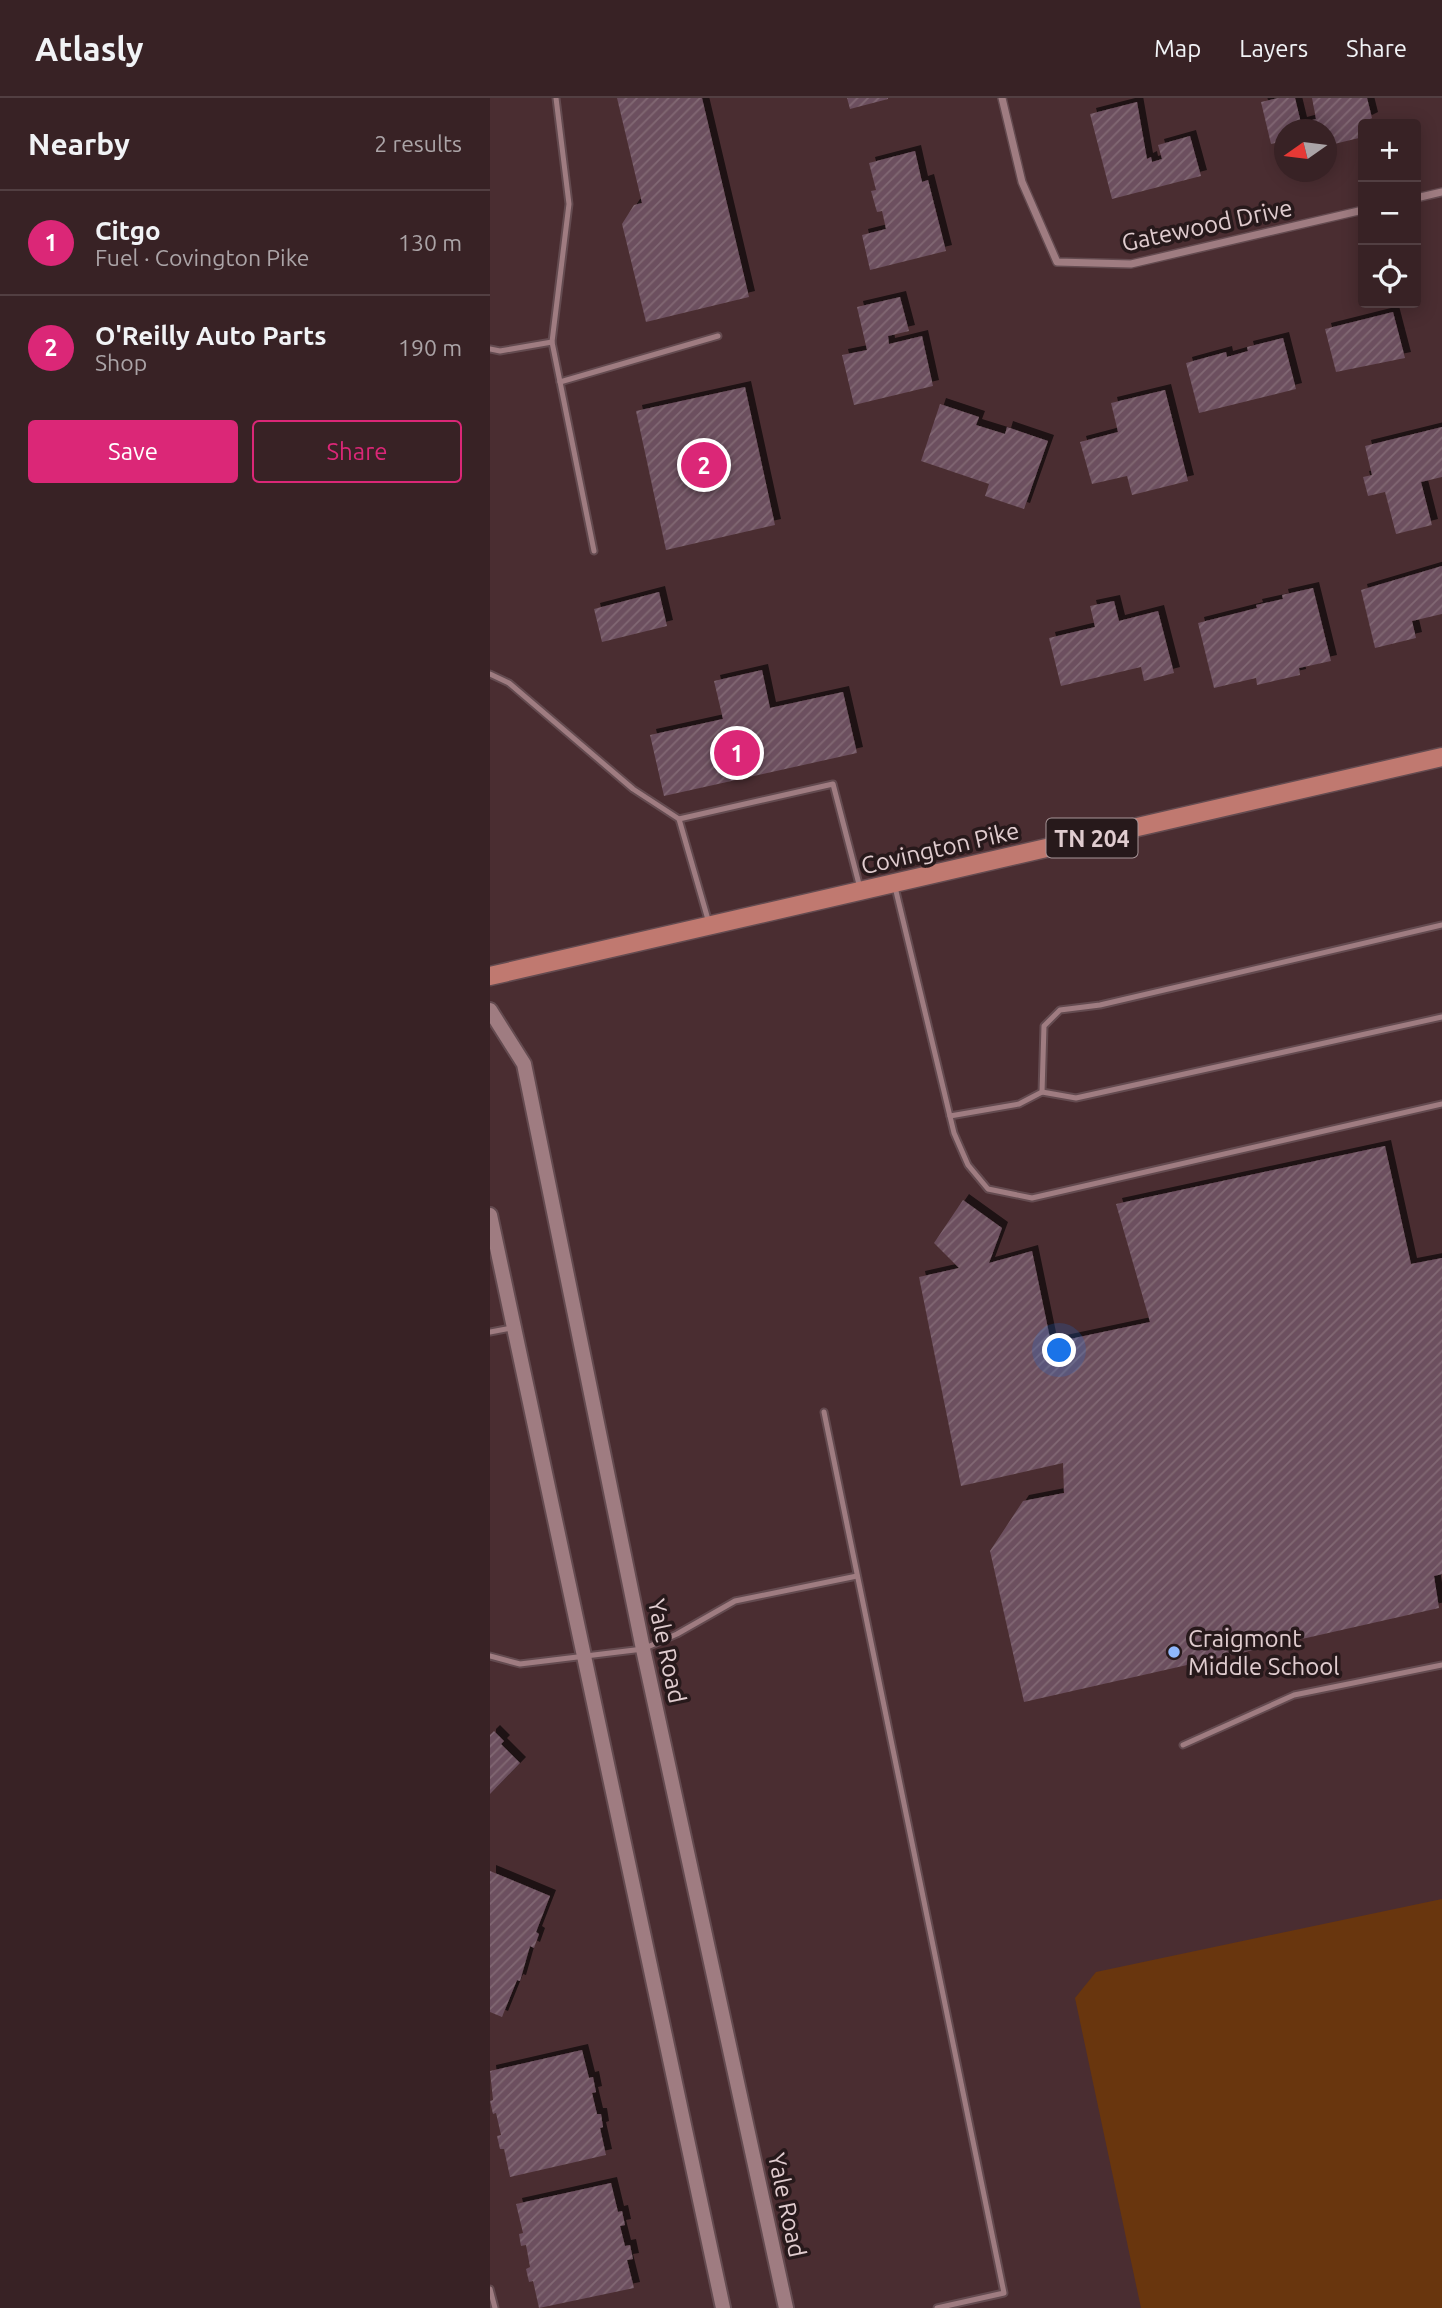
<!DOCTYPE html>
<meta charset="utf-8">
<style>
:root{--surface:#382225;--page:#432f32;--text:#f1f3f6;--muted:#aba4a7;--line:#523f42;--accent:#db2777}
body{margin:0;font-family:Ubuntu,sans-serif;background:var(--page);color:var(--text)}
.controls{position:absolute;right:21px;top:21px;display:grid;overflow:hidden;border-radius:7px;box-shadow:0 4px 18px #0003}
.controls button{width:63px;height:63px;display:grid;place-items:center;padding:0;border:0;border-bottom:2px solid var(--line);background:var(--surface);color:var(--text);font:35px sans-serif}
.compass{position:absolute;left:784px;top:21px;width:63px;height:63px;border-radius:50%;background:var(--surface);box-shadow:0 4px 18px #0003;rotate:256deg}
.you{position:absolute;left:570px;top:1253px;width:24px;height:24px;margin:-18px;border:5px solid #fff;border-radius:50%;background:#1a73e8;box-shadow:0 0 0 10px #1a73e833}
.badge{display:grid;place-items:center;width:46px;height:46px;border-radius:50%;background:var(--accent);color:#fff;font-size:23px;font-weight:700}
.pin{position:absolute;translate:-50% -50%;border:4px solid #fff;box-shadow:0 2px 7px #0006}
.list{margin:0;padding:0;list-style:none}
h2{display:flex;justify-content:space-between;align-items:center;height:91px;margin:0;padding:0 28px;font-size:30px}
h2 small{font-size:23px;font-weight:400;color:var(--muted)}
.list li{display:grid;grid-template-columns:46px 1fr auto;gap:21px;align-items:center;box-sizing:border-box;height:105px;padding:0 28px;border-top:2px solid var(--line)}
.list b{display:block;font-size:26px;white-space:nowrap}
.list p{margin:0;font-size:23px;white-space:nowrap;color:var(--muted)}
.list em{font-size:23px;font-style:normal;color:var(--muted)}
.actions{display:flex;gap:14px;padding:21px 28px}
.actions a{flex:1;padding:16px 0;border:2px solid var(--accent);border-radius:7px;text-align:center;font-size:24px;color:var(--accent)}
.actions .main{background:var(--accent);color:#fff}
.icon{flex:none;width:38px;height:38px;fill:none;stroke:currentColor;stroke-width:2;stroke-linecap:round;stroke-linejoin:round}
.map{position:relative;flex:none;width:952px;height:2210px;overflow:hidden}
header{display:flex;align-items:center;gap:42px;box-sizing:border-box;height:98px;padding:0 35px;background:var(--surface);border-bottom:2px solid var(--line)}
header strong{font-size:33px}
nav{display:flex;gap:38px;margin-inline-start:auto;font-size:24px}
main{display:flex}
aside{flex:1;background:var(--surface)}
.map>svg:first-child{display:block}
</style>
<header>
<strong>Atlasly</strong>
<nav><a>Map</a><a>Layers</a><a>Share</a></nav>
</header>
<main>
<aside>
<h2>Nearby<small>2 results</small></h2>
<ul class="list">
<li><span class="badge">1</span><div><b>Citgo</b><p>Fuel · Covington Pike</p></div><em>130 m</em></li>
<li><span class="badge">2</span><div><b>O'Reilly Auto Parts</b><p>Shop</p></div><em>190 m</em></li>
</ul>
<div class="actions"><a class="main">Save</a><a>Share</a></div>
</aside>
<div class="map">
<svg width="952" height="2210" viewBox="0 0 952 2210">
<defs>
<pattern id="building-hatch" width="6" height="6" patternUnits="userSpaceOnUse" patternTransform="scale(1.75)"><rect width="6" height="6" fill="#6c505e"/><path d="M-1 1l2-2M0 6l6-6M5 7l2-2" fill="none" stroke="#816874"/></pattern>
<filter id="shadow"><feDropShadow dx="6" dy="-6" stdDeviation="0" flood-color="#0009"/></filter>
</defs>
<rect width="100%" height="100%" fill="#4a2d31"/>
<path fill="#69360e" d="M 952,1801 L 952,2210 L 651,2210 L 585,1900 L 606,1874 Z"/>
<g fill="url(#building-hatch)" filter="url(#shadow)">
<path d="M 127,0 L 212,0 L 259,199 L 156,224 L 132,126 L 144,107 L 152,105 Z"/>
<path d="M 357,0 L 398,0 L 398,1 L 360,11 Z"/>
<path d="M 788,0 L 805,0 L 811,25 L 826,21 L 822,0 L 877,0 L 882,20 L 874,24 L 873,39 L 836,48 L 836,32 L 794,32 L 794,43 L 781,46 L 771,4 Z"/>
<path d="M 647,4 L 657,61 L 661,59 L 662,64 L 672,61 L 668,47 L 700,38 L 711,78 L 622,101 L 600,16 Z"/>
<path d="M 425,53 L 432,84 L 438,82 L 456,153 L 380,172 L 372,137 L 396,131 L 392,113 L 387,114 L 381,93 L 386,92 L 379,65 Z"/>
<path d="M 410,199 L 419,233 L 398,238 L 399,246 L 432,238 L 443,288 L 364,307 L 352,257 L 377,252 L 367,209 Z"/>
<path d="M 903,214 L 915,260 L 846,274 L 835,231 Z"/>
<path d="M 793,240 L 806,291 L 709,315 L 696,265 L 736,254 L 737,259 L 758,253 L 757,249 Z"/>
<path d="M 255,289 L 285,427 L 176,452 L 146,313 Z"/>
<path d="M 675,292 L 698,383 L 642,397 L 637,378 L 602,386 L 590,344 L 628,334 L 621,305 Z"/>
<path d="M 450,306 L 489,319 L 486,327 L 515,336 L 517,329 L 558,343 L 534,411 L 495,398 L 499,386 L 431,363 Z"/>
<path d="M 952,329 L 952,379 L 931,384 L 942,427 L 906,436 L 895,394 L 878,398 L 873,379 L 882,377 L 875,348 Z"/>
<path d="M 952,468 L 952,516 L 922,523 L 926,540 L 885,550 L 871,492 Z"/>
<path d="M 823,490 L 841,563 L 809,570 L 810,577 L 767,587 L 766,580 L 724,590 L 708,525 L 767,510 L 766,507 L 793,501 L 792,497 Z"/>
<path d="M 169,494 L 177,528 L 112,544 L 104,511 Z"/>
<path d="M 624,503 L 629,523 L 668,513 L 684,575 L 654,583 L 651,569 L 571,588 L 559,540 L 605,529 L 600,508 Z"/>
<path d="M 272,572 L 280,610 L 353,594 L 367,655 L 174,698 L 160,637 L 233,621 L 224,583 Z"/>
<path d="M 895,1048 L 921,1166 L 952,1160 L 952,1476 L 944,1478 L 949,1510 L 534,1604 L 500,1453 L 533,1403 L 574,1395 L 573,1365 L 471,1388 L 429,1179 L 469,1170 L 444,1145 L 473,1102 L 512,1130 L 499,1165 L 542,1153 L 561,1245 L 660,1224 L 626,1106 Z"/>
<path d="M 4,1633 L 14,1643 L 11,1646 L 30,1665 L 0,1696 L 0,1637 Z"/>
<path d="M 0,1773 L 60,1798 L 46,1834 L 49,1836 L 44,1850 L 40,1848 L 30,1883 L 27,1882 L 12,1919 L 0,1914 Z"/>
<path d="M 92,1952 L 99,1980 L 103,1979 L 106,1994 L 102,1995 L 107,2016 L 111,2016 L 113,2029 L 110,2030 L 116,2057 L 20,2079 L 14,2051 L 10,2051 L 7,2038 L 11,2037 L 6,2015 L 3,2016 L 0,2003 L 3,2002 L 0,1973 Z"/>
<path d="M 121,2085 L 128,2114 L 132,2113 L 135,2127 L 130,2128 L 135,2148 L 140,2147 L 143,2161 L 137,2162 L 144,2190 L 49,2210 L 43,2183 L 39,2184 L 36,2171 L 40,2169 L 36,2147 L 31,2148 L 29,2136 L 33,2135 L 26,2106 Z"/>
</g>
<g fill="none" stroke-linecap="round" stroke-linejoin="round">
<defs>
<g id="service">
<path d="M 66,0 L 79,106 L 62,244 L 104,453"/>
<path d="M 0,251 L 10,253 L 62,244"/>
<path d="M 70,284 L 228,238"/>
<path d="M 0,576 L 19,585 L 143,691 L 189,721 L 343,686 L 370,790"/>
<path d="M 189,721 L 219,825"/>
<path d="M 405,789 L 464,1035 L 478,1067 L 498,1091 L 542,1100 L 952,1006"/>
<path d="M 552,994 L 586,1000 L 952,919"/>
<path d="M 460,1018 L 529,1006 L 552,994 L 554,928 L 570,912 L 610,907 L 952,827"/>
<path d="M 0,1234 L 21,1230"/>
<path d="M 334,1314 L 514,2195 L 447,2210"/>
<path d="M 0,1558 L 30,1566 L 153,1551 L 187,1536 L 245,1503 L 367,1478"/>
<path d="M 693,1647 L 804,1597 L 952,1567"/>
<path d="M 0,2191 L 5,2210"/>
</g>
<g id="minor">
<path d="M 512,0 L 532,84 L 567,164 L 641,166 L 873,112"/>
<path d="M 926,100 L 952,94"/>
</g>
<g id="secondary">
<path d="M 0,912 L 34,966 L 153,1551 L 296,2210"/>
<path d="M 0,1117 L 233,2210"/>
</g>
<path id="primary" d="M 0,878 L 952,659"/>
</defs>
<use href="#service" stroke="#644b50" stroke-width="9"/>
<use href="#minor" stroke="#644b50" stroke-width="10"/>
<use href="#secondary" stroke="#644b50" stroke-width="18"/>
<use href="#primary" stroke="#644b50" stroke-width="21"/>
<use href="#service" stroke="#9f7c81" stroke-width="5"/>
<use href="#minor" stroke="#9f7c81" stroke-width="7"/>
<use href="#secondary" stroke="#9f7c81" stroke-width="14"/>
<use href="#primary" stroke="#c07970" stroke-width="18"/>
</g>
<circle fill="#8fb8fd" stroke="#27191b" stroke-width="2.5" cx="684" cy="1554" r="7"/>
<g text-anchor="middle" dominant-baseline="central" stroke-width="7" stroke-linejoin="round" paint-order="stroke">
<rect fill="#27191b" stroke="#a89699" stroke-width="2" x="556.5" y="720.5" width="91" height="39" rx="5"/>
<g font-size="23" font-weight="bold" fill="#e0cccf">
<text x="602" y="740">TN 204</text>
</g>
<g font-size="24" fill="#e0cccf" stroke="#27191b">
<text transform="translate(717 127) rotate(-12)">Gatewood Drive</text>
<text transform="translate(450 750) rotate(-13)">Covington Pike</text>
<text transform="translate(177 1553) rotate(78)">Yale Road</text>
<text transform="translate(297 2107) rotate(78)">Yale Road</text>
</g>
<g font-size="24" fill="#e0cccf" stroke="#27191b" text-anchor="start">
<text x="698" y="1540">Craigmont<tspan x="698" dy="28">Middle School</tspan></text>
</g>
</g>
</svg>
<div class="controls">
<button>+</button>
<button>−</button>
<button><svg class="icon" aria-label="locate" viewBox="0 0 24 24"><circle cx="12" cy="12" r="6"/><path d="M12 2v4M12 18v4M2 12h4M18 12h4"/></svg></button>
</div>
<svg class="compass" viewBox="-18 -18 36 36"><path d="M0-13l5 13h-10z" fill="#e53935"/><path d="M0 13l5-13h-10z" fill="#aba4a7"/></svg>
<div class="you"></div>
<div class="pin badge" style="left:247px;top:655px">1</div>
<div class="pin badge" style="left:214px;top:367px">2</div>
</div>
</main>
